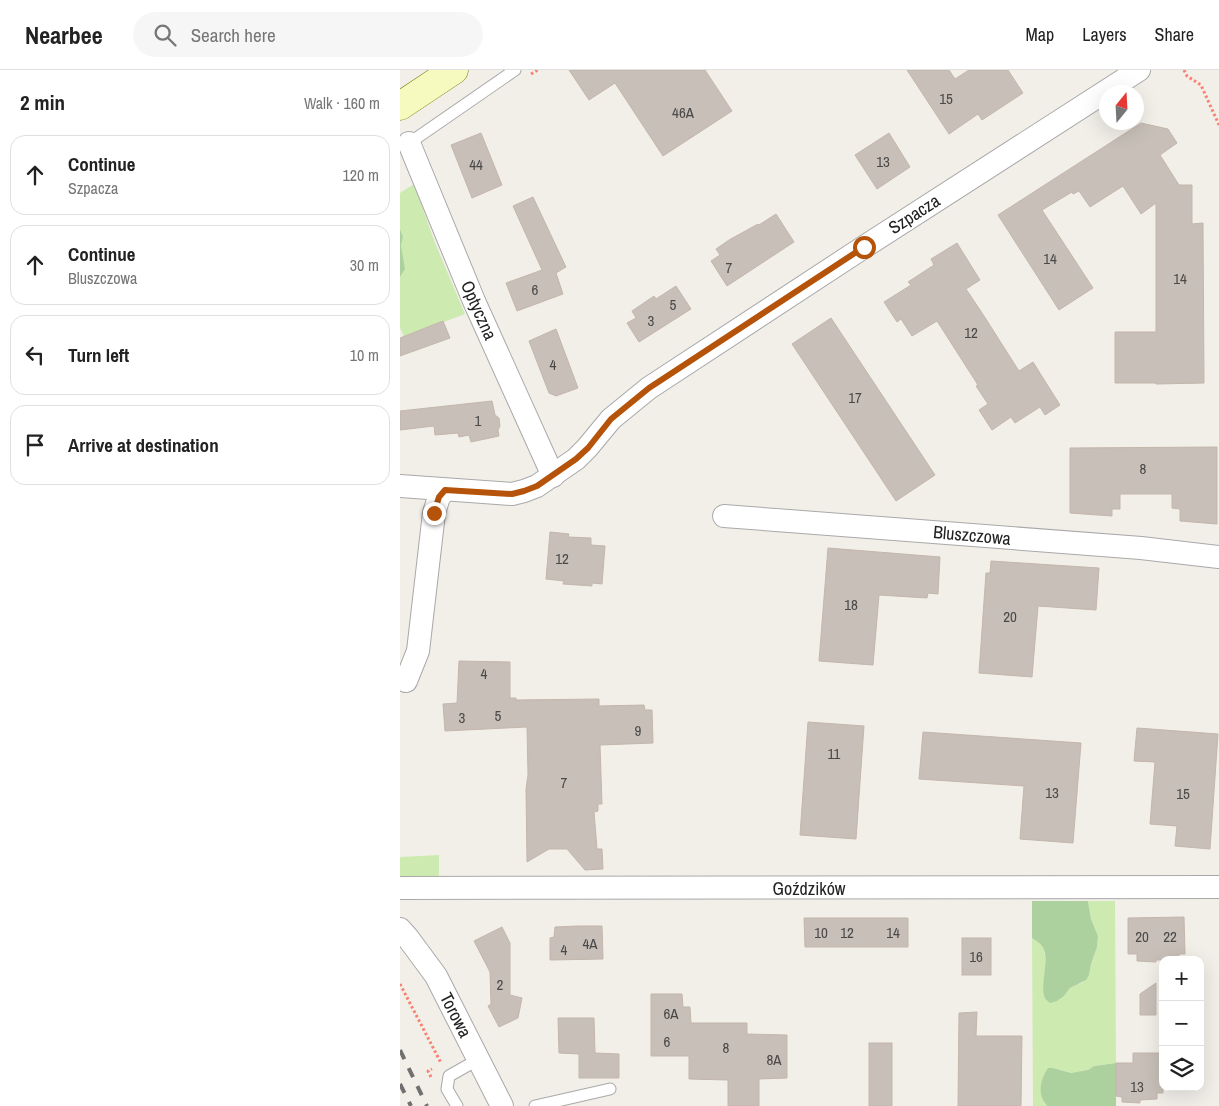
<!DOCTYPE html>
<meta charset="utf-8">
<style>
:root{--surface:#fff;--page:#f6f6f6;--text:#222;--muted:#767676;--line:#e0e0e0}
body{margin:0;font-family:"Archivo Narrow",sans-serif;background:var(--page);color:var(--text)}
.controls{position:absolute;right:15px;bottom:15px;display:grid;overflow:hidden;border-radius:10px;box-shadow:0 5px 20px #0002}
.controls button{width:45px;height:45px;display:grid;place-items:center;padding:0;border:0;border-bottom:1px solid var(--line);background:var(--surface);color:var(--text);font:25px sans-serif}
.compass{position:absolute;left:699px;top:15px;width:45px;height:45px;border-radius:50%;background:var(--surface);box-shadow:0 5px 20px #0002;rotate:18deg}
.stop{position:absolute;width:15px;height:15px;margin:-11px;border:4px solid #b45309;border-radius:50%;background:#fff}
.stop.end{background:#b45309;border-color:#fff;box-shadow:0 1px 5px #0008}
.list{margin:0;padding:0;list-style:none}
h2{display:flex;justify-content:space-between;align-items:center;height:65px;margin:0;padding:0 20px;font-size:21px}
h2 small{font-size:16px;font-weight:400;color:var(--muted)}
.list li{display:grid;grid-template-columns:32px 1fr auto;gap:15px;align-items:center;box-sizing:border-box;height:80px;margin:0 10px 10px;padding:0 10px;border:1px solid var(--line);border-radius:15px}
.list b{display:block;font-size:19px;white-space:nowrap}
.list p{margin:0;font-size:16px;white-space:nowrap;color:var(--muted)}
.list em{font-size:16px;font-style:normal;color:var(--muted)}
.icon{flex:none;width:28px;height:28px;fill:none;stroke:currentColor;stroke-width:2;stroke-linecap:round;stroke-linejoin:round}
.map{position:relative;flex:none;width:819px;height:1036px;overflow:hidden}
header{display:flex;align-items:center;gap:30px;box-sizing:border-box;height:70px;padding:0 25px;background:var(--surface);border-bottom:1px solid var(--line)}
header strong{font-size:24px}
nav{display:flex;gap:28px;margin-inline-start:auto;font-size:18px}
.search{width:350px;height:45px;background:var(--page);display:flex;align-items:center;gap:12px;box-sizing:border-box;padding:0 18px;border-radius:28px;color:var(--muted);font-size:19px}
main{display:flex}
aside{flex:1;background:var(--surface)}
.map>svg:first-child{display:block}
</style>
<header>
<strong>Nearbee</strong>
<div class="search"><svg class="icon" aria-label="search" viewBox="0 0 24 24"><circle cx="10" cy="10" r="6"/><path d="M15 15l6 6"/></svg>Search here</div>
<nav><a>Map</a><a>Layers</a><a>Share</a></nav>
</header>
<main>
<aside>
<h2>2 min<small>Walk · 160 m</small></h2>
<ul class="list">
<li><svg class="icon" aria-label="ahead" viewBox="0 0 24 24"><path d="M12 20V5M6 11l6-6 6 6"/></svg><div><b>Continue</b><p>Szpacza</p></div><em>120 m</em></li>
<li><svg class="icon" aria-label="ahead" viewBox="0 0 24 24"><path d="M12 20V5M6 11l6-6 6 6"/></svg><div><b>Continue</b><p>Bluszczowa</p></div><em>30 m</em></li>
<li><svg class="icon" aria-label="left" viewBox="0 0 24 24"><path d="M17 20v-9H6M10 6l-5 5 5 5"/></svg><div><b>Turn left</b></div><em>10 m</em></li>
<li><svg class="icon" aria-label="arrive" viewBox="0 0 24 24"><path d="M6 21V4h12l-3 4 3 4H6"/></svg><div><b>Arrive at destination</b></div></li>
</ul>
</aside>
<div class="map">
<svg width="819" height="1036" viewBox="0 0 819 1036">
<rect width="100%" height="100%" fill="#f2efe9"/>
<g fill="#cdebb0">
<path d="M 14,114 L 35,173 L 65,244 L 4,267 L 0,258 L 0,207 L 2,185 L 1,176 L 3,167 L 0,159 L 0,123 Z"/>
<path d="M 39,785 L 39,805 L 31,812 L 0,812 L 0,787 Z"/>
<path d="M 688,831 L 715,831 L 716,993 L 694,996 L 688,1000 L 679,1002 L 671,1003 L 654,998 L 644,1033 L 647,1036 L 633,1036 L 632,868 C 636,871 640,873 642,876 C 648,885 644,908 643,919 L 664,926 L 670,918 L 677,914 L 682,913 L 689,905 L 691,894 L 697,877 L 698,866 L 691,849 Z"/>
</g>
<g fill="#add19e">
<path d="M 0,159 L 3,167 L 1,176 L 5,199 L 0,207 Z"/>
<path d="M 632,831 L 688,831 L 691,849 L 698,866 L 697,877 L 691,894 L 689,905 L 686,910 L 670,918 L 664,926 L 657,931 L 650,933 C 649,932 645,929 645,928 C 639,915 651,888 642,876 C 640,873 635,870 632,868 Z"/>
<path d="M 716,993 L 716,1036 L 647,1036 C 637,1023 640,1011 648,998 L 653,998 L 671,1003 L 688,1000 L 694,996 Z"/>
</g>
<g fill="#c7bfb8" stroke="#c4b6ab">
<path d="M 169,0 L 305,0 L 332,41 L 263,86 L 215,13 L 189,30 Z"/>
<path d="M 507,0 L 549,0 L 555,9 L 569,0 L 608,0 L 623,23 L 582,50 L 578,44 L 549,64 Z"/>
<path d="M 741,53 L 768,59 L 777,73 L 760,85 L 779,115 L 792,115 L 792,154 L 803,153 L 804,313 L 756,314 L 756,313 L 715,313 L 715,262 L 756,262 L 756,133 L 741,144 L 723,116 L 690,137 L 679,121 L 673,124 L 672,122 L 642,140 L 693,218 L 659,240 L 598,145 Z"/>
<path d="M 81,63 L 102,115 L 72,128 L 51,75 Z"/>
<path d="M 489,63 L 510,97 L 477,119 L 455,85 Z"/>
<path d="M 133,127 L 166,197 L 156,203 L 163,224 L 117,241 L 106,213 L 142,200 L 113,136 Z"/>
<path d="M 376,144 L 394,172 L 327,216 L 311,191 L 320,185 L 316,179 L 329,170 L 358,154 L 359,155 Z"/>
<path d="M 557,173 L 580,210 L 566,219 L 584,246 L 619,301 L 633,292 L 660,335 L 645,345 L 640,337 L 615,353 L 611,347 L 592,360 L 579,340 L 588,334 L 576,316 L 578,315 L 537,251 L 512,266 L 501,249 L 497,252 L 484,232 L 511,215 L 508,212 L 534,195 L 531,189 Z"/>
<path d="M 276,216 L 291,239 L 239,272 L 227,253 L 236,248 L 232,241 L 254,226 L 256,229 Z"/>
<path d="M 431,248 L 535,405 L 496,431 L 392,274 Z"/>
<path d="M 43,251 L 50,268 L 0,286 L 0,268 Z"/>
<path d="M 156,259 L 178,318 L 156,326 L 149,323 L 129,271 Z"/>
<path d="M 92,331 L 95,345 L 99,348 L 100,356 L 98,360 L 99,366 L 71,372 L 69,365 L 59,367 L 58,363 L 35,365 L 34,356 L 0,360 L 0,341 Z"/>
<path d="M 817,377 L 817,454 L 780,451 L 780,439 L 772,438 L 772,424 L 720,424 L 720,439 L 712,439 L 712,446 L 670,443 L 670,378 Z"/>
<path d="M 150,462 L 169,464 L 168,467 L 191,468 L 191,475 L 205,476 L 202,514 L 192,513 L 192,516 L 163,514 L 164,511 L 146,509 Z"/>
<path d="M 428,478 L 540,487 L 538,524 L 528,523 L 527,528 L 479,525 L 473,595 L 419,591 Z"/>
<path d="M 591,491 L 699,498 L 696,540 L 638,536 L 632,607 L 579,603 L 586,503 L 590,503 Z"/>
<path d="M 59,591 L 110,592 L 110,628 L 116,628 L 116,630 L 199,629 L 199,636 L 244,635 L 245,640 L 252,640 L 253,673 L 200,675 L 202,734 L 198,734 L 198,741 L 194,742 L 197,779 L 202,779 L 203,799 L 185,800 L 167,779 L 149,779 L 127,792 L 126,719 L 128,705 L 127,657 L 45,661 L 43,634 L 57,633 Z"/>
<path d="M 408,652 L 464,656 L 456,769 L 400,765 Z"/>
<path d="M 737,658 L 818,664 L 810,779 L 775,776 L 777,756 L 750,754 L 755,692 L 734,691 Z"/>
<path d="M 523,662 L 681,673 L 673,773 L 620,769 L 624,716 L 519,709 Z"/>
<path d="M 784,847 L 785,884 L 779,884 L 779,890 L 756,890 L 756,892 L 737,891 L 737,884 L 728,884 L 728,848 Z"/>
<path d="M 404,848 L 508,848 L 508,877 L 405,877 Z"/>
<path d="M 178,856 L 202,856 L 203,889 L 150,890 L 150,868 L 154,867 L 155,857 Z"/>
<path d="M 102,857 L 110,873 L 110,925 L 122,928 L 118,948 L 99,957 L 88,936 L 91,934 L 90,902 L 74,871 Z"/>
<rect x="562" y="868" width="29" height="37"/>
<path d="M 756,913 L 756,945 L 740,945 L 740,924 Z"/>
<path d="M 251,924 L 282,924 L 283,937 L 290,937 L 291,953 L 347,953 L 347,964 L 387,965 L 387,1008 L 359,1009 L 359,1036 L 328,1036 L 328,1010 L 289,1009 L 289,986 L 251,986 Z"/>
<path d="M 577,942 L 576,966 L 622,966 L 621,1036 L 558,1036 L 559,943 Z"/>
<path d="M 158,948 L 194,948 L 195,983 L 219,984 L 219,1008 L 179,1008 L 179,984 L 159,983 Z"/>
<rect x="469" y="973" width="23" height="63"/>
<path d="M 733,983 L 763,983 L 763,1023 L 757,1023 L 757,1029 L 740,1030 L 740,1033 L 722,1032 L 722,1027 L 716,1026 L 716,993 L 733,993 Z"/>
</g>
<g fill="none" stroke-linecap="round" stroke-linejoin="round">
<defs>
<g id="service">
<path d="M 5,76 L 115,0"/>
<path d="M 57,1036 L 47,1019 L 49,1006 L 79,989"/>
<path d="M 135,1036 L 210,1019"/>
</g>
<g id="minor">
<path d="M 9,73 L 74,231 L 153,406"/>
<path d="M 0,416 L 112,424 L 124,421 L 137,416 L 176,389 L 187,378 L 211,349 L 249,318 L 464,177 L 739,0"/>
<path d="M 324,446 L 741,478 L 819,487"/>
<path d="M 6,611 L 18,581 L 34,443 L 39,427 L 45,420"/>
<path d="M 0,818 L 819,817"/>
<path d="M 0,859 L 8,868 L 36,906 L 102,1036"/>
</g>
<path id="secondary" d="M 0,36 L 54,0"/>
</defs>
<use href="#service" stroke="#a9a9a9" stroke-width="13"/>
<use href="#minor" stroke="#a9a9a9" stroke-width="24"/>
<use href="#secondary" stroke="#707d05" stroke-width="29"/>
<g stroke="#fa8072" stroke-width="3" stroke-dasharray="2.5 2.5" stroke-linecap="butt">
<path d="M 784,0 L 787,6 L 801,15 L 819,55"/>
<path d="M 131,4 L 138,0"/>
<path d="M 0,914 L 41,993"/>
<path d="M 31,1007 L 28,1001 L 32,999"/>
</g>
<use href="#service" stroke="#fff" stroke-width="11"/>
<use href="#minor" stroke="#fff" stroke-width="22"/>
<use href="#secondary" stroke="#f7fabf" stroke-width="28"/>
<g stroke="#707070" stroke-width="4" stroke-dasharray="10 10" stroke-linecap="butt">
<path d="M 0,980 L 27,1036"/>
<path d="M 0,1014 L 11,1036"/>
</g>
</g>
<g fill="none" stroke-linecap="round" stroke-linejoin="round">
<path stroke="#b45309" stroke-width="6" d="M 34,443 L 39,427 L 45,420 L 112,424 L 124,421 L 137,416 L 176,389 L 188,378 L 211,349 L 249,318 L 464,177"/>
</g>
<g text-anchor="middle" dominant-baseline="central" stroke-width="4" stroke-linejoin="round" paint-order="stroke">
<g font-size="15" fill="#4b4948">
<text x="546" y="28">15</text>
<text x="283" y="42">46A</text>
<text x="483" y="91">13</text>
<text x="76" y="94">44</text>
<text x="650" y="188">14</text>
<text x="329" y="197">7</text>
<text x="780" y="208">14</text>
<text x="135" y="219">6</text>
<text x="273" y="234">5</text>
<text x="251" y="250">3</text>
<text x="571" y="262">12</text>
<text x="153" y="294">4</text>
<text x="455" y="327">17</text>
<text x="78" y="350">1</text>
<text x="743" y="398">8</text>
<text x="162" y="488">12</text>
<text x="451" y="534">18</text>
<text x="610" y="546">20</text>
<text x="84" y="603">4</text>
<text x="98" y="645">5</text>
<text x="62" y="647">3</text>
<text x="238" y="660">9</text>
<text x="434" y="683">11</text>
<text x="164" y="712">7</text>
<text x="652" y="722">13</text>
<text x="783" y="723">15</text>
<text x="421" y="862">10</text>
<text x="447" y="862">12</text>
<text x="493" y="862">14</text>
<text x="742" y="866">20</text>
<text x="770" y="866">22</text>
<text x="190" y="873">4A</text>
<text x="164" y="879">4</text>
<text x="576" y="886">16</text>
<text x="100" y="914">2</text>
<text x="271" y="943">6A</text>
<text x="267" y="971">6</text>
<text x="326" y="977">8</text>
<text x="374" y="989">8A</text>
<text x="737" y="1016">13</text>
</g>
<g font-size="18" fill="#222" stroke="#fff">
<text transform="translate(514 144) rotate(-33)">Szpacza</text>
<text transform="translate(79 240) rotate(66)">Optyczna</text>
<text transform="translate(572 465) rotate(5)">Bluszczowa</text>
<text x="409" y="818">Goździków</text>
<text transform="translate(56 945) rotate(63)">Torowa</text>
</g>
</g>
</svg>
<div class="controls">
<button>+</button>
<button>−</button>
<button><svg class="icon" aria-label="layers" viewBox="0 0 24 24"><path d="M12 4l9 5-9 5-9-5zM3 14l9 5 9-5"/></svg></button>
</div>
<svg class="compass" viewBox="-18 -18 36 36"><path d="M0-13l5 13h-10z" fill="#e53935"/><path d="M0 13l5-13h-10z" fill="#767676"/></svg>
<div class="stop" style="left:464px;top:177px"></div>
<div class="stop end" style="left:34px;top:443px"></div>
</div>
</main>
